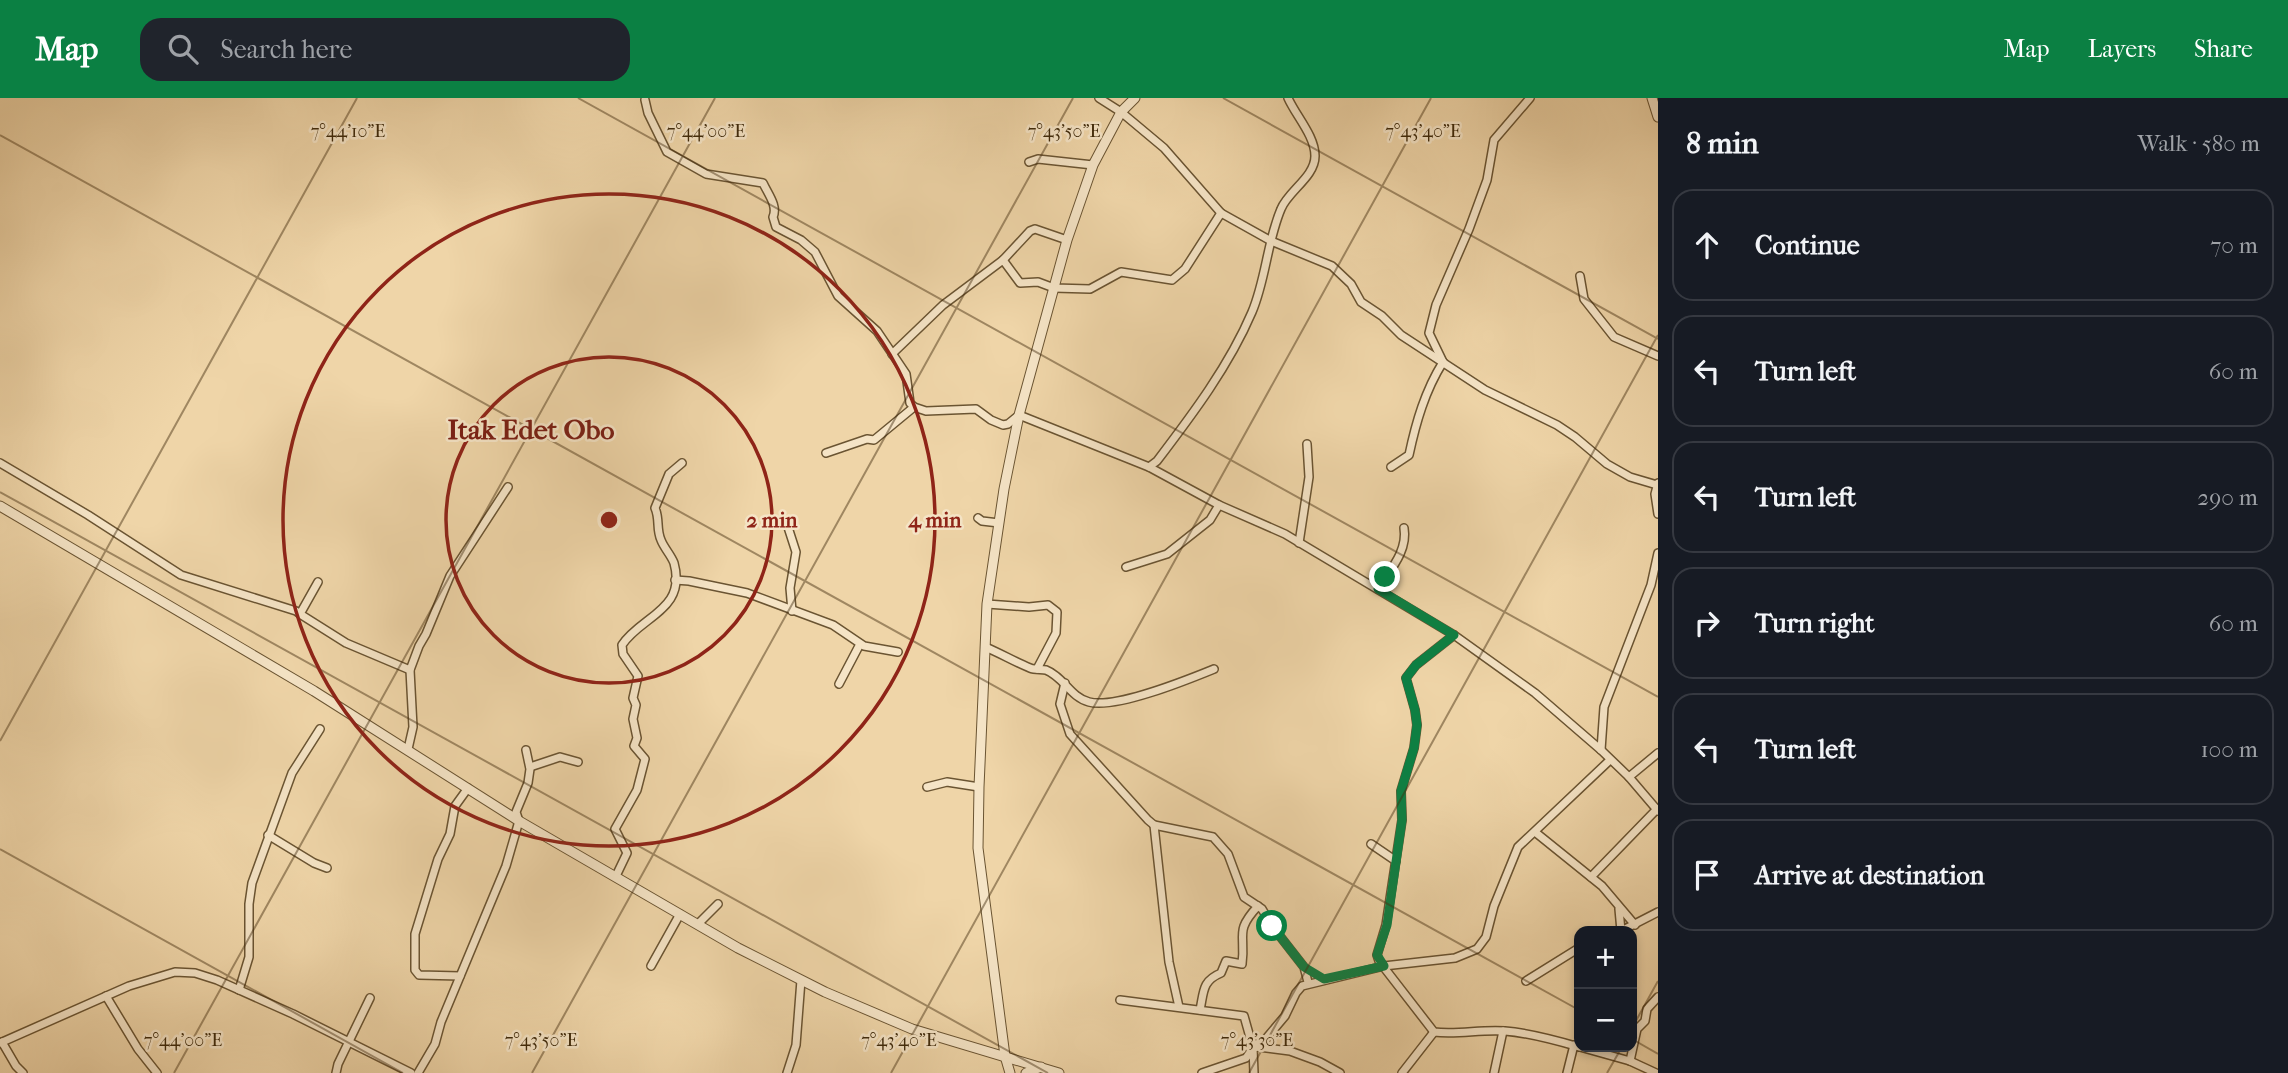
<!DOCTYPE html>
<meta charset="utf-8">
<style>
:root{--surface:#171b24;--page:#20242c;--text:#f1f3f6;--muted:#9ea1a6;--line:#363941;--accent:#0b8043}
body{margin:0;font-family:"IM FELL French Canon",serif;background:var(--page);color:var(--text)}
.controls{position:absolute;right:21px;bottom:21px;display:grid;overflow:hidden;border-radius:14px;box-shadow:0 4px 10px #0003}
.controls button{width:63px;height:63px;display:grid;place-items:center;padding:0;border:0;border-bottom:2px solid var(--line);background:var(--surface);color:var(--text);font:35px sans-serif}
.stop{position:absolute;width:21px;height:21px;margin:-16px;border:5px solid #0b8043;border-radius:50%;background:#fff}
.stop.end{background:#0b8043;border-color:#fff;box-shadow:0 2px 7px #0008}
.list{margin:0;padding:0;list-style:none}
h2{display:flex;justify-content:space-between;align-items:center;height:91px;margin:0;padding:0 28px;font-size:30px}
h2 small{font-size:23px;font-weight:400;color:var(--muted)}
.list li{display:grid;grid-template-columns:46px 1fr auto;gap:21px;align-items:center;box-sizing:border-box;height:112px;margin:0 14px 14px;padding:0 14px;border:2px solid var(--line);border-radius:21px}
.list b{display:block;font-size:26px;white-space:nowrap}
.list em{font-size:23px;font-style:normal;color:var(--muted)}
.icon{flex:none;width:38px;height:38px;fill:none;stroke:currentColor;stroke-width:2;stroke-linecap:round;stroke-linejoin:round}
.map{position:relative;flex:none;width:1658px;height:975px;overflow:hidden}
header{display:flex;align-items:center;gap:42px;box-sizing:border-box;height:98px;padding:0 35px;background:var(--accent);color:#fff}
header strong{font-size:33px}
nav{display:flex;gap:38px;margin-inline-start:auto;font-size:24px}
.search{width:490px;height:63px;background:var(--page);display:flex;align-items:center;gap:18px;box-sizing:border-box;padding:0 24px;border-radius:21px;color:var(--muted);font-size:26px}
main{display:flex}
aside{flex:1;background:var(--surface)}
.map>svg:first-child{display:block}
</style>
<header>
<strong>Map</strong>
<div class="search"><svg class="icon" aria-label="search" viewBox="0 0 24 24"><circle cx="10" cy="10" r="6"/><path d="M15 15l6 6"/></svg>Search here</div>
<nav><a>Map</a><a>Layers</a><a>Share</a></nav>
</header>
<main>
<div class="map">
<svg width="1658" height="975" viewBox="0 0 1658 975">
<rect width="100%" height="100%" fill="#efd5a8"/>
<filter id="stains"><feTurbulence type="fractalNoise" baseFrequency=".00286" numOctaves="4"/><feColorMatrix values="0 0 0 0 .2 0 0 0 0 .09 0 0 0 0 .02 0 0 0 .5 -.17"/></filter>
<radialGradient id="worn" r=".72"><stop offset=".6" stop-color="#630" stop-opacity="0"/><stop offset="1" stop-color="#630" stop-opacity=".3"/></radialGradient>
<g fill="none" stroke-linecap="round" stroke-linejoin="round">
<defs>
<g id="minor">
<path d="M 1099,0 L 1121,14 L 1164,50 L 1221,115 L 1271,143 L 1332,168 L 1351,186 L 1361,204 L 1382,218 L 1401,237 L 1485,292 L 1557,327 L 1575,339 L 1607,366 L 1630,379 L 1657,387"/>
<path d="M 645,2 L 648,15 L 667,54 L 706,76 L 763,85 C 768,96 778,108 773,119 L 776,129 L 801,142 L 815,154 L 838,198 L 877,233 L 906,276 L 910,305 L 914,309 L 926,313 L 976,311 L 991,322 L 1003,327 L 1008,326 L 1019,317 L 1149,369 L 1219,407 L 1285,436 L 1454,537 L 1535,595 L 1601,652 L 1629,679 L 1658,713"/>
<path d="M 1029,64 L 1038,61 L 1093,67"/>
<path d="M 1003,162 L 1030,133 L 1035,131 L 1067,142"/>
<path d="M 1580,178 L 1584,201 L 1614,239 L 1658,258"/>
<path d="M 892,256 L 943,207 L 1003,162 L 1020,185 L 1038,184 L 1054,190 L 1090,191 L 1121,174 L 1172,182 L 1185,171 L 1221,115"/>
<path d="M 1443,264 L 1429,235 L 1436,207 L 1469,131 L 1487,82 L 1494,42 L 1530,0"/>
<path d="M 826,355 L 867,341 L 874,342 L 914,309"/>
<path d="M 0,365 L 88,417 L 181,477 L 296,513 L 300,516"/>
<path d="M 1149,369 L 1157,363 C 1192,317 1229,268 1252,214 C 1266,181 1267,144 1281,111 C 1288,93 1315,79 1315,58 C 1315,38 1296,18 1288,0"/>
<path d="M 1391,369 L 1409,357 C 1416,324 1425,293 1443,264"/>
<path d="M 1658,385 L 1655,396 L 1658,416"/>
<path d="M 978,420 L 982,423 L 999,425"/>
<path d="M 786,423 L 796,454 L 790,490 L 792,513"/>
<path d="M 1299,445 L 1309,379 L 1307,346"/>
<path d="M 1126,469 L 1167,456 L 1210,422 L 1219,407"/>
<path d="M 675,482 L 689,483 L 747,495 L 833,527 L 864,548 L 898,554"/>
<path d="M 318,484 L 300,516 L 346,545 L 410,572"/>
<path d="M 1378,491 C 1390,472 1408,453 1404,430"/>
<path d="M 987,506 L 1029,509 L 1048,507 L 1057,514 L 1056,535 L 1037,571"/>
<path d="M 1454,537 L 1416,567 L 1406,580 L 1415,612 L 1417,627 L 1414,650 L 1401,693 L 1402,722 L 1386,827 L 1377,857 L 1379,863 L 1434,934 C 1458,937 1481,931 1505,933 C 1530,935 1555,942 1579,949"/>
<path d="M 985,549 C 1000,555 1015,564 1030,570 C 1035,572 1041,571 1046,572 C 1064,579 1070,599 1089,604 C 1116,611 1187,582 1214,571"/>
<path d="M 1065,585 L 1060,606 L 1070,636 L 1148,722 L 1154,727 L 1213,739 L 1228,756 L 1244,799 L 1262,811 L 1272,828 L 1304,869 L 1308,884"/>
<path d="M 839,586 L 860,546"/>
<path d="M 408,651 L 413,629 L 410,572 L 419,548 L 426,536 L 450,478 L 508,389"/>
<path d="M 1601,652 L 1604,609 L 1651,487 L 1658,455"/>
<path d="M 530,669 L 560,659 L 578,664"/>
<path d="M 1629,679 L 1658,655"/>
<path d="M 927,689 L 947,684 L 979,689"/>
<path d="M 1154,727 L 1169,864 L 1179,909"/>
<path d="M 1535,734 L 1602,788 L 1635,827"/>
<path d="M 268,737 L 314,765 L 327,770"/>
<path d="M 1371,746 L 1396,763"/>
<path d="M 616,778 L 627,755 L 615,731 L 637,692 L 645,661 L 634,648 L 637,640 L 633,621 L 636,607 L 633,600 L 638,578 L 623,556 L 622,547 C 641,518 687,512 674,465 C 671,457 664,450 661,442 C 656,431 660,421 655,410 L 669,376 L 682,365"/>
<path d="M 1591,779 L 1657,711"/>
<path d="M 1619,811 L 1621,833 L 1658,814"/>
<path d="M 698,826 L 718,806"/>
<path d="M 651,868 L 680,816"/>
<path d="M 460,878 L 419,877 L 415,872 L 415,836 L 438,761 L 450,736 L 455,708 L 468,690"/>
<path d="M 1526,883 L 1579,850"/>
<path d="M 239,892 L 249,859 L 249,806 L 252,785 L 292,675 L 320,631"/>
<path d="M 106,898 L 138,951 L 157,975"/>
<path d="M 1120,902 L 1244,918 L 1253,950 L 1246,960 L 1202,975"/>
<path d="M 1200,912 C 1204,893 1202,883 1221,875 L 1226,863 L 1242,866 C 1246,836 1234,834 1258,808"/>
<path d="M 2,944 L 16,968 L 23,975"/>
<path d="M 0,945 L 129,888 L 175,874 L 195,875 L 217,882 L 293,916 L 411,975"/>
<path d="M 1256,946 L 1259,949 L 1290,953 L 1320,964 L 1340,975"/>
<path d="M 1580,949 L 1630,963 L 1656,975"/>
<path d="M 1630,963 L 1637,931 L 1645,923 L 1647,911 L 1658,899"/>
<path d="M 336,975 L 338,966 L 370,900"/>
<path d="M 418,975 L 435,946 L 441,924 L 506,768 L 519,723 L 516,714 L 528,685 L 530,671 L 526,652"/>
<path d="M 787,975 L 796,947 L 801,882"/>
<path d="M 1254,975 L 1253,950 L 1259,949 L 1285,918 L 1296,895 L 1302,888 L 1384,868 L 1455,860 L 1477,851 L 1486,839 L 1494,808 L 1518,749 L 1610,662"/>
<path d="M 1402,975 L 1434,934"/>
<path d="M 1494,975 L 1503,933"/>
<path d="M 1567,975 L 1574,947"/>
</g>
<g id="tertiary">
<path d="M 1652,0 L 1658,19"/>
<path d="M 0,408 L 314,593 L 519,723 L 738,850 L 825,894 L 912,931 L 1059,975"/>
<path d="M 1010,975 L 1005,958 L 978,750 L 979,689 L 987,506 L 1004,391 L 1019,317 L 1067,142 L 1093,67 L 1121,14 L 1135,0"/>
<path d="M 1026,975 L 1041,969"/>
</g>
</defs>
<use href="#minor" stroke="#6a5432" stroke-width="10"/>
<use href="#tertiary" stroke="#6a5432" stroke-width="11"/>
<use href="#minor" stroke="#f5e4c6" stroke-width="7"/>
<use href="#tertiary" stroke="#f5e4c6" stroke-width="9"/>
</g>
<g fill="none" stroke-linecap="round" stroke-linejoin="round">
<path stroke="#0b8043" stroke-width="9" d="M 1272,828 L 1304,869 L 1324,881 L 1384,868 L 1377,857 L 1387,827 L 1402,722 L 1401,693 L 1414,650 L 1417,627 L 1415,612 L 1406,580 L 1416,567 L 1454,537 L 1378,491 L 1385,479"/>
</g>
<path fill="none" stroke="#3e290a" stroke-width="2" stroke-opacity="0.45" d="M 578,0 L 1658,599M 1223,0 L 1658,241M 0,37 L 1579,912M 0,394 L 1048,975M 0,643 L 357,0M 0,751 L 403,975M 1632,930 L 1658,883M 1632,941 L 1658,956M 174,975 L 715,0M 532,975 L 1073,0M 891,975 L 1431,0M 1249,975 L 1658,237M 1607,975 L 1622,949"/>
<g fill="none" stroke="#8f2418" stroke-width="3.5">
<circle cx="609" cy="422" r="163"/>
<circle cx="609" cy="422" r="326"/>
</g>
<g text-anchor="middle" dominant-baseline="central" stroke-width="5" stroke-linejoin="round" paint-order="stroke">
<g font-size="28" font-weight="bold" fill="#7a1f14" stroke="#f5e4c6">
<text x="531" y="331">Itak Edet Obo</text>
</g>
</g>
<g font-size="18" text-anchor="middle" fill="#3e290a" stroke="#f5e4c6" stroke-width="5" stroke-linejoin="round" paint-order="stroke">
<text x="348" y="39">7°44'10"E</text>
<text x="706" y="39">7°44'00"E</text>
<text x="1064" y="39">7°43'50"E</text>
<text x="1423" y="39">7°43'40"E</text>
<text x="183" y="948">7°44'00"E</text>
<text x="541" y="948">7°43'50"E</text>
<text x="899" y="948">7°43'40"E</text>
<text x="1257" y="948">7°43'30"E</text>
</g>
<circle cx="609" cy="422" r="10" fill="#8f2418" stroke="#f5e4c6" stroke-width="3.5"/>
<g font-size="21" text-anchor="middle" font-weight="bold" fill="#8f2418" stroke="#f5e4c6" stroke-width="5" stroke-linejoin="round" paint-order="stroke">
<text x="772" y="429">2 min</text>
<text x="935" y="429">4 min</text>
</g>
<rect width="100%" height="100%" filter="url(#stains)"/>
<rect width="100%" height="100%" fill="url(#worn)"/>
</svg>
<div class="controls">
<button>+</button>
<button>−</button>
</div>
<div class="stop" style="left:1272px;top:828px"></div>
<div class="stop end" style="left:1385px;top:479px"></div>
</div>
<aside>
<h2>8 min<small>Walk · 580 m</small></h2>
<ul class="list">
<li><svg class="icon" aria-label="ahead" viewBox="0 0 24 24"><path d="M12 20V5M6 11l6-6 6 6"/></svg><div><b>Continue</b></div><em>70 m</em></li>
<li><svg class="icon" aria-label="left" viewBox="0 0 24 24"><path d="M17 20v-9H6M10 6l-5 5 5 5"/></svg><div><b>Turn left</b></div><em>60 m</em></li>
<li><svg class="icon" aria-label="left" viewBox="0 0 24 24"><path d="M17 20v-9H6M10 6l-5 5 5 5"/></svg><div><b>Turn left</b></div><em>290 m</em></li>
<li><svg class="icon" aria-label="right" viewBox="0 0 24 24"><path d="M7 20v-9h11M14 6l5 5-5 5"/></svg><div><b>Turn right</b></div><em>60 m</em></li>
<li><svg class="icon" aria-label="left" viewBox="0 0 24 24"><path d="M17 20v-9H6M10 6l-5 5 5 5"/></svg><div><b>Turn left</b></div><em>100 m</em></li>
<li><svg class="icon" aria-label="arrive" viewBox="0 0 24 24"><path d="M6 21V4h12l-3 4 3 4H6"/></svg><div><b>Arrive at destination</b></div></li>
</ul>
</aside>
</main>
